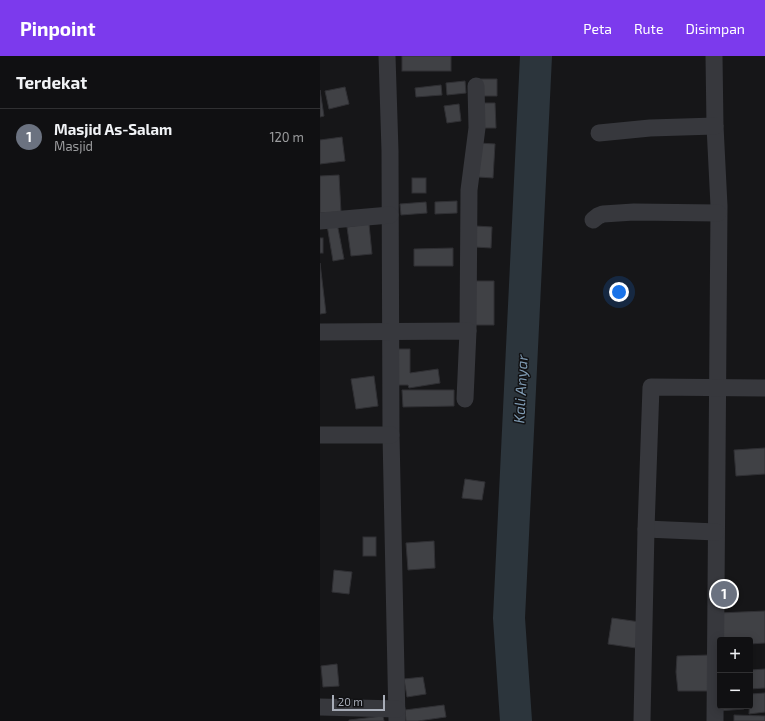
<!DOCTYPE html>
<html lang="id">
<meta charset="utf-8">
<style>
:root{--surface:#101012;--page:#1e1e20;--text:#f1f3f6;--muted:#9c9d9f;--line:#303032;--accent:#7c3aed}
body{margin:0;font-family:"Exo 2",sans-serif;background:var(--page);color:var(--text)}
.controls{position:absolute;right:12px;bottom:12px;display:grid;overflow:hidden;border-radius:4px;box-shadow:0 2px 10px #0003}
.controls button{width:36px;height:36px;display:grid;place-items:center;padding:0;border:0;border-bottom:1px solid var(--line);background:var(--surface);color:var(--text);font:20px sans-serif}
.scale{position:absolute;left:12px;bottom:10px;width:53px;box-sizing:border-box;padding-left:4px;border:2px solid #a8adb8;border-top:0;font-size:11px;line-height:14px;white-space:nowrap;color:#a8adb8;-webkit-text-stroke:3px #111113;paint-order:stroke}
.you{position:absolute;left:299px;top:236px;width:14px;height:14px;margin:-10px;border:3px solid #fff;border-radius:50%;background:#1a73e8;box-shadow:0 0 0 6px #1a73e833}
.badge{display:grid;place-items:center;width:26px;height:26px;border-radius:50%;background:var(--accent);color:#fff;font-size:13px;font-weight:700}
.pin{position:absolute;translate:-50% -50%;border:2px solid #fff;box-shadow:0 1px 4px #0006}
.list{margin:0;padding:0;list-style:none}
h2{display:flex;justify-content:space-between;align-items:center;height:52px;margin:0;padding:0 16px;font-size:17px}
h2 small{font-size:13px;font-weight:400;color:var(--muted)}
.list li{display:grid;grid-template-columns:26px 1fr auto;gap:12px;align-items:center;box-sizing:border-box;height:56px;padding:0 16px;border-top:1px solid var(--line)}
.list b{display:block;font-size:15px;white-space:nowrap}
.list p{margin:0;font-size:13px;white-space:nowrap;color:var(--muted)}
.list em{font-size:13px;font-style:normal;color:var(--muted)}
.map{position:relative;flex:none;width:445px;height:665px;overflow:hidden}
header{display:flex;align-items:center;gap:24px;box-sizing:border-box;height:56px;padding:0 20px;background:var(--accent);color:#fff}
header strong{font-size:19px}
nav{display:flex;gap:22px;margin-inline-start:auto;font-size:14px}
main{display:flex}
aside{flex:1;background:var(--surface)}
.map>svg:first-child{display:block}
</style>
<header>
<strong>Pinpoint</strong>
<nav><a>Peta</a><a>Rute</a><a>Disimpan</a></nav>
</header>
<main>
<aside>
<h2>Terdekat<small></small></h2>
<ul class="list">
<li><span class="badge" style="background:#6b7280">1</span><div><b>Masjid As-Salam</b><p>Masjid</p></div><em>120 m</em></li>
</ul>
</aside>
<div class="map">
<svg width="445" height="665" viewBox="0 0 445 665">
<rect width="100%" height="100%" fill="#161618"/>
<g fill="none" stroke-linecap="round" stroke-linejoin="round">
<path stroke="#2c353c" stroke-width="32" d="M 196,665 L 189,562 L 216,0"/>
</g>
<g fill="#404145" stroke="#303034">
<rect x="82" y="0" width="49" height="15"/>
<path d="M 159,23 L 177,23 L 177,40 L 160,40 Z"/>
<path d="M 145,25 L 146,37 L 127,39 L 126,27 Z"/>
<path d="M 121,29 L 122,39 L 96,41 L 95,32 Z"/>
<path d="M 25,31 L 29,48 L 9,53 L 5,35 Z"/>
<path d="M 0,34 L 4,60 L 0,61 Z"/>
<path d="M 159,47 L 175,47 L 176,72 L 160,72 Z"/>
<path d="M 139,48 L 141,65 L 127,67 L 124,50 Z"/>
<path d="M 22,81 L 25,105 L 0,108 L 0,84 Z"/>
<path d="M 159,87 L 175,88 L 173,122 L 158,121 Z"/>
<path d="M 19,119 L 21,156 L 0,157 L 0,120 Z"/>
<rect x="92" y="122" width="14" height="15"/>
<path d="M 137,145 L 137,157 L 115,158 L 115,146 Z"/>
<path d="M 106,146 L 107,157 L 81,159 L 80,148 Z"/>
<path d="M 17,167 L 24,203 L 13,205 L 7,169 Z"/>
<path d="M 49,168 L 52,198 L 31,200 L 27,171 Z"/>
<path d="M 156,170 L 172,171 L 171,192 L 155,191 Z"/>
<rect x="0" y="182" width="3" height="15"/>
<path d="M 133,192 L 133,210 L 94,210 L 94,193 Z"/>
<path d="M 0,207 L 6,257 L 0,258 Z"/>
<path d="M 150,225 L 174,225 L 174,269 L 151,269 Z"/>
<path d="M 76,293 L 90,293 L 90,317 L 118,313 L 120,327 L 89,332 L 88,329 L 78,329 Z"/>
<path d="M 54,320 L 58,350 L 36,353 L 31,323 Z"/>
<path d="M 82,334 L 134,334 L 134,350 L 83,351 Z"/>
<path d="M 445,392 L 445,418 L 416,420 L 414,394 Z"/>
<path d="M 145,423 L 165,426 L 162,444 L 142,442 Z"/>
<rect x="43" y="481" width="13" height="19"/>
<path d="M 114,485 L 115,512 L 88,514 L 86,487 Z"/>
<path d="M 14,514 L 32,516 L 29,538 L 12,536 Z"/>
<path d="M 445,555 L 445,587 L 430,588 L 430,584 L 400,584 L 398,557 Z"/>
<path d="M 292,562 L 320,566 L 316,592 L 288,588 Z"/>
<path d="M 390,599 L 390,635 L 358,635 L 356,616 L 357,600 Z"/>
<path d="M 17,608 L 19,630 L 3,631 L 1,610 Z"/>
<path d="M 445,613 L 445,632 L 430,633 L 430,614 Z"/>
<path d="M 103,621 L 106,638 L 87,641 L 84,623 Z"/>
<path d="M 445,637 L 445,656 L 429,658 L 430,638 Z"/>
<path d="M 124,649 L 126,661 L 98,665 L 86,665 L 85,654 Z"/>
<path d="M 400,650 L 423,650 L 424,653 L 399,655 Z"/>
<path d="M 414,659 L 445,660 L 445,665 L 414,665 Z"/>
<path d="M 63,660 L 64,665 L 29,665 L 29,664 Z"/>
</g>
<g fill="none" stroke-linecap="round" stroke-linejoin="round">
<g stroke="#37383d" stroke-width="17">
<path d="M 67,0 L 70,95 L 71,379 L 77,665"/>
<path d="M 394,0 L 395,70 L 399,150 L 395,665"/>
<path d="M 279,77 L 330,72 L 395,70"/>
<path d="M 273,164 L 278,160 L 283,158 L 314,156 L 398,157"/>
<path d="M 0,165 L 70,159"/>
<path d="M 148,275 L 149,134 L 157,72 L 156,30"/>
<path d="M 0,276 L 148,275 L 145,343"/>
<path d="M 0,379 L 71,379"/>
<path d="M 326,473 L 396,476"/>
<path d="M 0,651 L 77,653"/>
<path d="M 322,665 L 326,473 L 331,331 L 445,332"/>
</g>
</g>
<g text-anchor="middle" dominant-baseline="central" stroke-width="3" stroke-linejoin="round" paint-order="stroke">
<g font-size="15" font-style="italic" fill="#7f9bb3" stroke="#111113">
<text transform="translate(200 333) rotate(-87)">Kali Anyar</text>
</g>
</g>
</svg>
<div class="controls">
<button>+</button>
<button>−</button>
</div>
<div class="scale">20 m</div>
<div class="you"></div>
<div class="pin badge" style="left:404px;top:538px;background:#6b7280">1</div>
</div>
</main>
